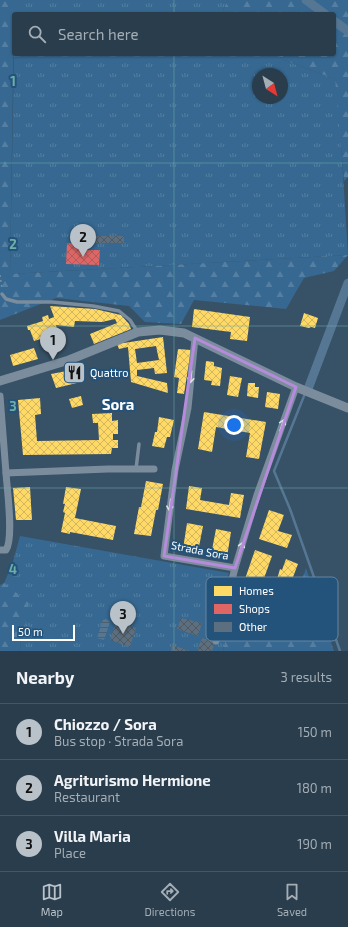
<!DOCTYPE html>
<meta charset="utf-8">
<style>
:root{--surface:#293d4c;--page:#314453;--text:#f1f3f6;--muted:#a5aeb5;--line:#455664;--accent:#b9c2c9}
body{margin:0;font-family:"Exo 2",sans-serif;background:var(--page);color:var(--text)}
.compass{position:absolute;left:252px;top:68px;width:36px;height:36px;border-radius:50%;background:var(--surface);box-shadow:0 1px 3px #0004;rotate:144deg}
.scale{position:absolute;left:12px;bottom:10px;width:63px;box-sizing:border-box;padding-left:4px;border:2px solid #fff;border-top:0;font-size:11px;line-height:14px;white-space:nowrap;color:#fff;-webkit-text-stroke:3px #23527a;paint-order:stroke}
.you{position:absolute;left:234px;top:425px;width:14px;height:14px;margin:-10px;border:3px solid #fff;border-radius:50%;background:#1a73e8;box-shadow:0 0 0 6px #1a73e833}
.badge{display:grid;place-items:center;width:26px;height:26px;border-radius:50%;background:var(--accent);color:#111;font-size:13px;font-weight:700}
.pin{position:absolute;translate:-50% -33px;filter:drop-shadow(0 1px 2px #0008)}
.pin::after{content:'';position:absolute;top:21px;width:14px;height:12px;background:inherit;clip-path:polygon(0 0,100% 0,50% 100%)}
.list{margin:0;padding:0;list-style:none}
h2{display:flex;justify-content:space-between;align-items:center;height:52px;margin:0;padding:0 16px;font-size:17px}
h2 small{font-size:13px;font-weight:400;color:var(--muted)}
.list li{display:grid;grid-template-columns:26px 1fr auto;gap:12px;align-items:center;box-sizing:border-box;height:56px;padding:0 16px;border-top:1px solid var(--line)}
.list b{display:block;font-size:15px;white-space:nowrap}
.list p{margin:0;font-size:13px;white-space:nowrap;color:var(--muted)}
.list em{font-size:13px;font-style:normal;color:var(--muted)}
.icon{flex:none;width:22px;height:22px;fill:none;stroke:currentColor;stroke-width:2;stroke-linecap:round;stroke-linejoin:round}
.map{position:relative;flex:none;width:348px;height:651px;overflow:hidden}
.search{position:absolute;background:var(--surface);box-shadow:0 1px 3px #0004;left:12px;right:12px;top:12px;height:44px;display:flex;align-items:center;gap:10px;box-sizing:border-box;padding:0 14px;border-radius:4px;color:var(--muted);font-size:15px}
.sheet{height:220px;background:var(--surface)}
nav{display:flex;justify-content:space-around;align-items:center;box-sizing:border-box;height:56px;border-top:1px solid var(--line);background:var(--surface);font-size:11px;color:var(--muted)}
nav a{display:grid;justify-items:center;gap:2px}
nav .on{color:var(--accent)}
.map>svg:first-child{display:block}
</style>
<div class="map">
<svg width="348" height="651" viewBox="0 0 348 651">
<defs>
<pattern id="grass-tufts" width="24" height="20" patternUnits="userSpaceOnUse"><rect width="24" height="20" fill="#366891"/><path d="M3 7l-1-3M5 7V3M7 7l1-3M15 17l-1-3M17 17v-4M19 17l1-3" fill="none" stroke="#547fa2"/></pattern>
<pattern id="forest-firs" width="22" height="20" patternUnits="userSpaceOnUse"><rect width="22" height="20" fill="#366891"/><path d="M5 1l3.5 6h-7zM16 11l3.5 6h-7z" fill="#547fa2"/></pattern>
<pattern id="water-rules" width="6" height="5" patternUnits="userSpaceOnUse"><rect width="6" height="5" fill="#567794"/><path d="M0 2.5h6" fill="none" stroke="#505f6c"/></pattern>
<pattern id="homes-cross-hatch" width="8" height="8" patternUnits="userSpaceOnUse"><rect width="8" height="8" fill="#ffd966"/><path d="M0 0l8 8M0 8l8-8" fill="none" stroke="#d2b660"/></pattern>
<pattern id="shops-cross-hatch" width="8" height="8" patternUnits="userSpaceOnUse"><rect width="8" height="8" fill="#e06666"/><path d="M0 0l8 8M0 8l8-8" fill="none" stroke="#ac5d5d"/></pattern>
<pattern id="building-cross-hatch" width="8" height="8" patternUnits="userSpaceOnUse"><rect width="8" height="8" fill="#5b6f80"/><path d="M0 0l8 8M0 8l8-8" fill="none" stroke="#51585e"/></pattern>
</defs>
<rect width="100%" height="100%" fill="#375166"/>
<g fill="url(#grass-tufts)" fill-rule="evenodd">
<path d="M 15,0 L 228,0 L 223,10 L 227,14 L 15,14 Z"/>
<path d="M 14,54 L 276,54 L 284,60 L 335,79 L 339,110 L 348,255 L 10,274 ZM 258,74 L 282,74 L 282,98 L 258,98 Z"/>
<path d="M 20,536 L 229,573 L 215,617 L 229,622 L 223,651 L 20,651 L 21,637 L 28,619 L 4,583 L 12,565 Z"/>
</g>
<g fill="url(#forest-firs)">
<path d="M 0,0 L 15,0 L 15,14 L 14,14 L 10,274 L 348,255 L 334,271 L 304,278 L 286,309 L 194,300 L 181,324 L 145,322 L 129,306 L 56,298 L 0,320 Z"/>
<path d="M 228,0 L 348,0 L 348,177 L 344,181 L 335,79 L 284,60 L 276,54 L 334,54 L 334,14 L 227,14 L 223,10 Z"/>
<path d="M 306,568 L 334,651 L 223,651 L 229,622 L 283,637 Z"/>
<path d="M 4,583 L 28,602 L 28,619 L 21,637 L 20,651 L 0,651 L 0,585 Z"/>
</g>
<path fill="url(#water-rules)" d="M 106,619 L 110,622 L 104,640 L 97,638 L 103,620 Z"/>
<g fill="url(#homes-cross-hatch)" fill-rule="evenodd">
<path d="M 50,306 L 95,309 L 121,315 L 129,324 L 131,329 L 94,344 L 90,334 L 117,323 L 115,319 L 102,322 L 75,321 L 74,327 L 56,325 L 58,334 L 34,341 L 30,330 L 28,330 L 27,326 L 43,321 L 42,317 L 48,315 L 49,319 L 54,317 Z"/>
<path d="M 194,309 L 250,317 L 247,341 L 230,339 L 231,332 L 192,327 Z"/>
<path d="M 304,313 L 318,318 L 315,328 L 311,327 L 309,328 L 300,326 Z"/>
<path d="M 163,337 L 167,373 L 155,374 L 154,368 L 137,370 L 137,376 L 167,383 L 168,393 L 131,382 L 128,347 L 119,349 L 117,344 ZM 156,346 L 159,360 L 137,363 L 135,349 Z"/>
<path d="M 34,348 L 38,359 L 13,366 L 10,355 Z"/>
<path d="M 178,349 L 191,350 L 184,394 L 177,393 L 179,378 L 174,377 Z"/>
<path d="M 206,361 L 214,362 L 214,366 L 222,368 L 220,386 L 211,385 L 212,381 L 204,380 Z"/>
<path d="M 77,369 L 81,382 L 56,388 L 51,374 Z"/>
<path d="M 230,376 L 242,378 L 238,397 L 227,395 Z"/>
<path d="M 248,383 L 255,383 L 255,387 L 259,387 L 258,398 L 247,396 Z"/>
<path d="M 267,392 L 280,394 L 278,409 L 265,407 Z"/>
<path d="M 81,396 L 83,405 L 72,408 L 69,399 Z"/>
<path d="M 40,398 L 41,414 L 35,415 L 37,441 L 99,440 L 98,423 L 93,423 L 92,414 L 112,413 L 112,421 L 118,420 L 118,434 L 113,434 L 113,440 L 118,440 L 118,448 L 112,448 L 111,454 L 23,455 L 18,400 Z"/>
<path d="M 204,412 L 266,422 L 259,459 L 246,457 L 250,433 L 216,427 L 212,452 L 198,449 Z"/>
<path d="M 159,417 L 174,420 L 170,437 L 167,437 L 164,448 L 152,446 L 155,432 L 157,432 Z"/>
<path d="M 146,481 L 163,484 L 158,510 L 156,510 L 151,536 L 134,534 L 139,507 L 141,507 Z"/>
<path d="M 189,486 L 202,488 L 200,500 L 229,505 L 231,493 L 244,495 L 240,518 L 186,509 Z"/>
<path d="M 30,487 L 32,520 L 16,520 L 13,488 Z"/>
<path d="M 66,487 L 81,489 L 75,518 L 116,526 L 113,540 L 70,532 L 70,534 L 61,532 L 65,513 L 63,512 L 65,504 L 63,504 Z"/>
<path d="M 269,510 L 284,515 L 278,531 L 292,535 L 287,548 L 259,539 Z"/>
<path d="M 187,523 L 203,526 L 198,552 L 183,549 Z"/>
<path d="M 216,529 L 231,532 L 227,557 L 211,555 Z"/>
<path d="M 255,550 L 272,556 L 262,584 L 245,579 Z"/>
<path d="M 286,559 L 298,564 L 293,577 L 297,579 L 293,590 L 275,586 L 280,569 L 282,570 Z"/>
</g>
<path fill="url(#shops-cross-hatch)" d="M 67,243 L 84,243 L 84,250 L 100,250 L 99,265 L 66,264 Z"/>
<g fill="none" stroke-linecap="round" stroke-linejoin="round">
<path stroke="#567794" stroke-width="2.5" d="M 304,396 L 274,471 L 290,509 L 340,651"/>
<g stroke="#567794" stroke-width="9">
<path d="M 306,0 L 325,14"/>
<path d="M 334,21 L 348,31"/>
<path d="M 308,389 L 348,283"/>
</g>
</g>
<g fill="url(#building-cross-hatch)">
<rect x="96" y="236" width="28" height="7"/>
<path d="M 181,618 L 202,623 L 198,636 L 177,629 Z"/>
<path d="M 116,622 L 136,628 L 130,647 L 110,640 Z"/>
<path d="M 202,638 L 215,642 L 212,651 L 197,651 Z"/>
<path d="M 172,645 L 190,651 L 171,651 Z"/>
</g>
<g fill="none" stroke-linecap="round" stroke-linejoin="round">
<path stroke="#7b8d9d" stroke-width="1.5" stroke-dasharray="2 3" stroke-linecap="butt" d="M 0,275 L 2,289"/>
<g stroke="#7b8d9d" stroke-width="3.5">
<path d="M 2,294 L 6,299 L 17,302 L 52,302 L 93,306 L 119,311 L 130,320 L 137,331"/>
<path d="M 136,469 L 139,444"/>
</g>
<g stroke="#7b8d9d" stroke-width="7">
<path d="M 195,338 L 188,408 L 175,470 L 164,556 L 235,568 L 257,495 L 296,387"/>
<path d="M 0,396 L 6,473 L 108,469 L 154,469"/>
<path d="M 0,550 L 6,550 C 14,538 7,489 6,473"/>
<path d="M 216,641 L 235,568"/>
</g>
<path stroke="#7b8d9d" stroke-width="9" d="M 0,381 L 69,360 L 138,332 L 160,330 L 184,333 L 296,387 L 348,408"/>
</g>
<defs><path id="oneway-shaft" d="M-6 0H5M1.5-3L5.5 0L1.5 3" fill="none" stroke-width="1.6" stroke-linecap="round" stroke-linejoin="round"/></defs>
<g stroke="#dee2e6">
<use href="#oneway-shaft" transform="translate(191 377) rotate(96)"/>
<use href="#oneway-shaft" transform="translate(282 425) rotate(-71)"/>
<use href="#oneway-shaft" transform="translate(170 505) rotate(97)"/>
<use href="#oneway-shaft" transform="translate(241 548) rotate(-73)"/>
</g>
<path fill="none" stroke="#b68bdc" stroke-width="3" stroke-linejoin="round" d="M 195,338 L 296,387 L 235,568 L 164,556 Z"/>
<path fill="none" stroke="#6fada8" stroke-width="1" stroke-opacity="0.55" d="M 174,0 L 174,14M 174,54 L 174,651M 0,163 L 348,163M 0,326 L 348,326M 0,488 L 348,488"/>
<defs>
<symbol id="restaurant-square" viewBox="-11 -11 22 22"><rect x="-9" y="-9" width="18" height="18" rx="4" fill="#b9c2c9" stroke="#23527a"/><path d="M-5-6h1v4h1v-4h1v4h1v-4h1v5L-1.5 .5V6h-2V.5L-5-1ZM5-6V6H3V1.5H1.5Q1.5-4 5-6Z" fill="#111"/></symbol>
</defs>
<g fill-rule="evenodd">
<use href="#restaurant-square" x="62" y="360" width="25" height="25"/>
</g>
<g text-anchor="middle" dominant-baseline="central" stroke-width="4" stroke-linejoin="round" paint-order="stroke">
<g font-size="11" fill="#fff" stroke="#23527a" text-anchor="start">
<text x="90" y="372">Quattro</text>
</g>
<g font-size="11" fill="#fff" stroke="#23527a">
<text transform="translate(200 550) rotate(11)">Strada Sora</text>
</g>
<g font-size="15" font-weight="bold" fill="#fff" stroke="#23527a">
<text x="118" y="404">Sora</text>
</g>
</g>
<rect x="206" y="577" width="132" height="64" rx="6" fill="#23527a" stroke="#6586a2" stroke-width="1"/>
<rect x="214" y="586" width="18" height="10" fill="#ffd966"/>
<rect x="214" y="604" width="18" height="10" fill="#e06666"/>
<rect x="214" y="622" width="18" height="10" fill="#5b6f80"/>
<g font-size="11" fill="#fff">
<text x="239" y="595">Homes</text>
<text x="239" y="613">Shops</text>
<text x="239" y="631">Other</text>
</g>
<g font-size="13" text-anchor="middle" font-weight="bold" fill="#6fada8" stroke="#23527a" stroke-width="4" stroke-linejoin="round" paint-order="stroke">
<text x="13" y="86">1</text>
<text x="13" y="249">2</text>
<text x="13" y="411">3</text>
<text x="13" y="574">4</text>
</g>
</svg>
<svg class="compass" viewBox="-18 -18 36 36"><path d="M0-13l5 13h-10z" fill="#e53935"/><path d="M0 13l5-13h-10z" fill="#a5aeb5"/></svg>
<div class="scale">50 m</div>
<div class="you"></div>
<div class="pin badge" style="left:53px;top:360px">1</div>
<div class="pin badge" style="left:83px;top:257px">2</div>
<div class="pin badge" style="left:123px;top:634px">3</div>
<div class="search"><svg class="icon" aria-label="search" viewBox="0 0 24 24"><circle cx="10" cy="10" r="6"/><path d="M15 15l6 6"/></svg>Search here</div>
</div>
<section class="sheet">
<h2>Nearby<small>3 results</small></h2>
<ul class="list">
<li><span class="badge">1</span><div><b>Chiozzo / Sora</b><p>Bus stop · Strada Sora</p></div><em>150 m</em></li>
<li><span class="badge">2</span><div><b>Agriturismo Hermione</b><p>Restaurant</p></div><em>180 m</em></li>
<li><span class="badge">3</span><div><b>Villa Maria</b><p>Place</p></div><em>190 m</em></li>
</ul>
</section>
<nav>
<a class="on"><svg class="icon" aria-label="map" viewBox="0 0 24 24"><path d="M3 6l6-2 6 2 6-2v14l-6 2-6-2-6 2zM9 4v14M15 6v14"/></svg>Map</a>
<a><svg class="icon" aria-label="directions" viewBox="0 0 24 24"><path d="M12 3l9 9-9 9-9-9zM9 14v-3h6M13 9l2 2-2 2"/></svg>Directions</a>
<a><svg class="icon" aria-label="saved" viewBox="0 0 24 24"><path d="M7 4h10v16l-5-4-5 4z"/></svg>Saved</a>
</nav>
